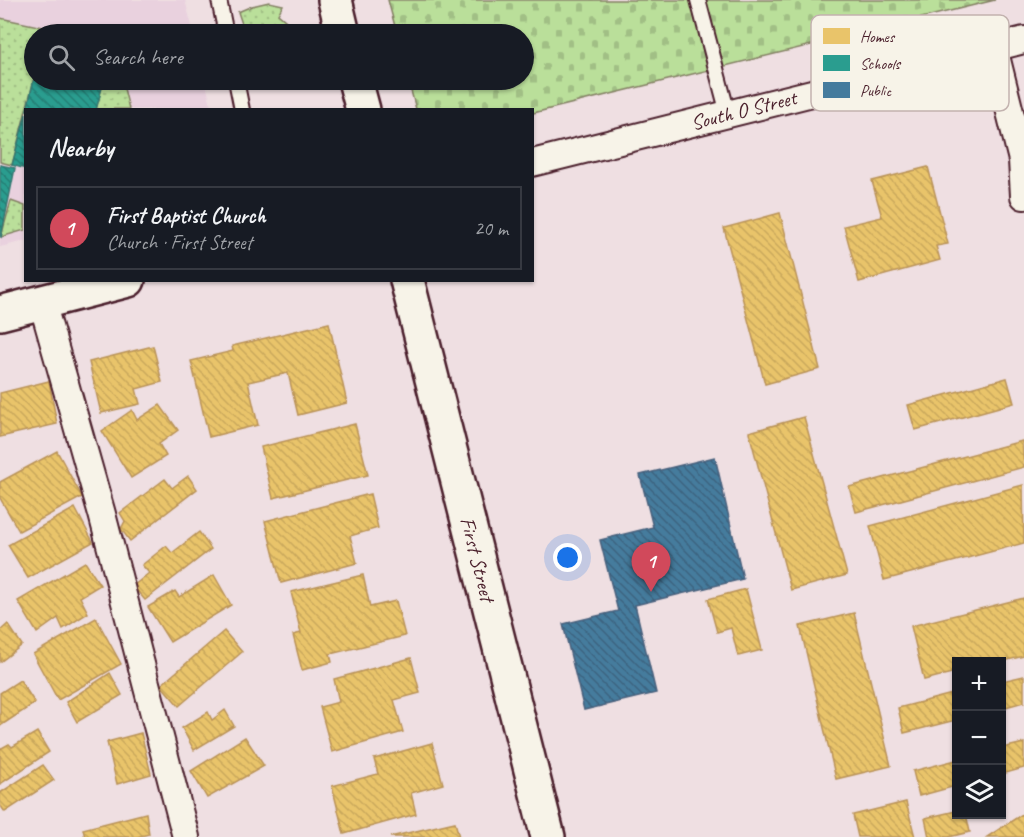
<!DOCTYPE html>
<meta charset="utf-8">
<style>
:root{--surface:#171b24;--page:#20242c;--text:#f1f3f6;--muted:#9ea1a6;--line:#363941;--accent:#d1495b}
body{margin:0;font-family:Caveat,sans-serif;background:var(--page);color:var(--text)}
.controls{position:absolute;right:18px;bottom:18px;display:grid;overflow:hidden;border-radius:0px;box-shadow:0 2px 4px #0004}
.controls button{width:54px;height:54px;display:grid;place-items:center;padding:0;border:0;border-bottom:2px solid var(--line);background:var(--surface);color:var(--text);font:30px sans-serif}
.you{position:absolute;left:568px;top:558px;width:21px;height:21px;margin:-15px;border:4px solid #fff;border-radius:50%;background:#1a73e8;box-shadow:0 0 0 9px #1a73e833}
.badge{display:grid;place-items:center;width:39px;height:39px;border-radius:50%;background:var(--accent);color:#fff;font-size:20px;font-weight:700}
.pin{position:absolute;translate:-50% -50px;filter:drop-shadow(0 2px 3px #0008)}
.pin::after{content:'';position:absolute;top:32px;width:21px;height:18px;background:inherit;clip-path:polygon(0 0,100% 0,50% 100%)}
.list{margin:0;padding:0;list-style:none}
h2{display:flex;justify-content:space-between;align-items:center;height:78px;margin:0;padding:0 24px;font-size:26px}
h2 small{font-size:20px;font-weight:400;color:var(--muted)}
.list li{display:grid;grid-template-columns:39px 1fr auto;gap:18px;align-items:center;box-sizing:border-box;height:84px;margin:0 12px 12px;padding:0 12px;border:2px solid var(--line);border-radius:0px}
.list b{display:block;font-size:22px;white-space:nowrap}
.list p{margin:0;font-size:20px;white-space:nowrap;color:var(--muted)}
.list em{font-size:20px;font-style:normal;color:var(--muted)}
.icon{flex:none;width:33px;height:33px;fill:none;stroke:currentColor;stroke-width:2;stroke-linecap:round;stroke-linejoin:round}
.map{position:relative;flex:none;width:1024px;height:837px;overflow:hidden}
.search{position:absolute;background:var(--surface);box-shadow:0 2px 4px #0004;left:24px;top:24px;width:510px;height:66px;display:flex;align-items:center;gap:15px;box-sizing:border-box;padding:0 21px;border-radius:33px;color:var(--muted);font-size:22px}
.panel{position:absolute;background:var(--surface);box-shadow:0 2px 4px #0004;left:24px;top:108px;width:510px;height:174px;border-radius:0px}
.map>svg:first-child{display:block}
</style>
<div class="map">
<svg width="1024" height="837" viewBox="0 0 1024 837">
<defs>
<pattern id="grass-dots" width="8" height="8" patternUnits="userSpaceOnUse" patternTransform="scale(1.5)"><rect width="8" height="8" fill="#badf9a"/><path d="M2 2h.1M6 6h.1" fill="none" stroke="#a1bf85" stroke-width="1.8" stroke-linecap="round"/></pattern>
<pattern id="cemetery-stones" width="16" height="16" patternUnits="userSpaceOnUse" patternTransform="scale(1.5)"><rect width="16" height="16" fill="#badf9a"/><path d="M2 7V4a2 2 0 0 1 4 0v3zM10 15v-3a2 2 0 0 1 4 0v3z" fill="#a1bf85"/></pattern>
<pattern id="homes-back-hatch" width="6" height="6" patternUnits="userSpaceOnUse" patternTransform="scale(1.5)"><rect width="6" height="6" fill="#e9c46a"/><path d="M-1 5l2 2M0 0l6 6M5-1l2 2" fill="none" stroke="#c9a85c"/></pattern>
<pattern id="schools-back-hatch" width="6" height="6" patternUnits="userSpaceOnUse" patternTransform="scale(1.5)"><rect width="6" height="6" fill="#2a9d8f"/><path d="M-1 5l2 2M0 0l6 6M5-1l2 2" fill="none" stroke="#267f75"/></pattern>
<pattern id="public-back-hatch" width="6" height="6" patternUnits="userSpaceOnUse" patternTransform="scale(1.5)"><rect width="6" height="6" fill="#457b9d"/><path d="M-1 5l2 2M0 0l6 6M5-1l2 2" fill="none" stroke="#3c6480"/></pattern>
</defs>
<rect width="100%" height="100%" fill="#efdfe2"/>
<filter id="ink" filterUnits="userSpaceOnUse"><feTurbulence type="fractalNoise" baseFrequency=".0167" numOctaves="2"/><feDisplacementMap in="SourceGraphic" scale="12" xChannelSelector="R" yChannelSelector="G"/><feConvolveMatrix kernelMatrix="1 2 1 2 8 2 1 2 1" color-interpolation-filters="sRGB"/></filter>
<g filter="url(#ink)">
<path fill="#e9d1de" d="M 0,0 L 185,0 L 194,34 L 34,34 L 34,80 L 205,80 L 212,109 L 26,110 L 25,241 L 0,247 Z"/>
<g fill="url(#grass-dots)" stroke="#827f62" stroke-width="1.5">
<path d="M 269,2 L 283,5 L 278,14 L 286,21 L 290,34 L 271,34 L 269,28 L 245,33 L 238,12 L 252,6 Z"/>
<path d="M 0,18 L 48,28 L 46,34 L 34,34 L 34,79 L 12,165 L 0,162 Z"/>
<path d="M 104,80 L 122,80 L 129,109 L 96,109 Z"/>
<path d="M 11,201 L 25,206 L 25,230 L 1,237 Z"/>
</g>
<path fill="url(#cemetery-stones)" stroke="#827f62" stroke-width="1.5" d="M 388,0 L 995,0 L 533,113 L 532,110 L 416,109 L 408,80 L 524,80 L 524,34 L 397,34 Z"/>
<g fill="url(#homes-back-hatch)" stroke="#b99257" stroke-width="1.5">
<path d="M 928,167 L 948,244 L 936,246 L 940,260 L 859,282 L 844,226 L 882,217 L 872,181 Z"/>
<path d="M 780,213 L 820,369 L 765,384 L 724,228 Z"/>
<path d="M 329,323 L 347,403 L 298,415 L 288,373 L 248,382 L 258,425 L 209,437 L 191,361 L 233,351 L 232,346 Z"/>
<path d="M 153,346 L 162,382 L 136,389 L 140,404 L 101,413 L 89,362 Z"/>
<path d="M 1007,378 L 1014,403 L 915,430 L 908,405 Z"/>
<path d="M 49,381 L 57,424 L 0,437 L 0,393 Z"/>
<path d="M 160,405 L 178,430 L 159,444 L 166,456 L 131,478 L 102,431 L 132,410 L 137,420 Z"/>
<path d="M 804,417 L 847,575 L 791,590 L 749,432 Z"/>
<path d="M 355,424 L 368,475 L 273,498 L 261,447 Z"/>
<path d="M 1022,441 L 1024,467 L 856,512 L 849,487 Z"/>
<path d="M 57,451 L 82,497 L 19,531 L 0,498 L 0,482 Z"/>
<path d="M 188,476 L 197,489 L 130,541 L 121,529 L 125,521 L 120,513 L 165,479 L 172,488 Z"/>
<path d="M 1023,485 L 1024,543 L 884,580 L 870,526 Z"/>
<path d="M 370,494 L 378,528 L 350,536 L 357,563 L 281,583 L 265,521 Z"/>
<path d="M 75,508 L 93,542 L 28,578 L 8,545 Z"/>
<path d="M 199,532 L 211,549 L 145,600 L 133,586 L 149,573 L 142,565 L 166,546 L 172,553 Z"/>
<path d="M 85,562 L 100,585 L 80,597 L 88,613 L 63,629 L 58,618 L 37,633 L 18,601 Z"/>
<path d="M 214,575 L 231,605 L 170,642 L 148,607 L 175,591 L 179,597 Z"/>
<path d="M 363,575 L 370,607 L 396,601 L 405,636 L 330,654 L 332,662 L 302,670 L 293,635 L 301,633 L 291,592 Z"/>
<path d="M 746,589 L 762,650 L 738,656 L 731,628 L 717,632 L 708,599 Z"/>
<path d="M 1024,598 L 1024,656 L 1000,662 L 956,662 L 956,672 L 924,680 L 911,626 Z"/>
<path d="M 854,613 L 891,766 L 836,779 L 800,626 Z"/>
<path d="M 96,618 L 121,664 L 58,700 L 33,654 Z"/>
<path d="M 8,624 L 22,645 L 0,662 L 0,631 Z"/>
<path d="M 224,631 L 242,652 L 179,706 L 161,685 Z"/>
<path d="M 411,658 L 420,693 L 394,700 L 403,732 L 332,752 L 320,707 L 339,702 L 334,679 Z"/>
<path d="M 110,673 L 122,695 L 77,722 L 66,702 Z"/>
<path d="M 1024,676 L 1024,702 L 1002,708 L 1002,681 Z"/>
<path d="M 20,680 L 35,703 L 0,726 L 0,693 Z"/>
<path d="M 956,693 L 956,720 L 904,733 L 898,708 Z"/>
<path d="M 225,710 L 234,726 L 194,750 L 182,728 L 208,712 L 212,720 Z"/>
<path d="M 37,732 L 49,752 L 0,784 L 0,749 L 9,744 L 12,747 Z"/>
<path d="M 141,733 L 151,774 L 117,784 L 107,742 Z"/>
<path d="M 245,737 L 264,766 L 207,798 L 191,771 Z"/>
<path d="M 432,743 L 443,784 L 411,793 L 416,814 L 344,834 L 332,786 L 378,774 L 374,759 Z"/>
<path d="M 1024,743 L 1024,768 L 1002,774 L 1002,748 Z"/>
<path d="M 956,760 L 956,786 L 919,796 L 913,771 Z"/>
<path d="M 43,765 L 54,780 L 5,812 L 0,805 L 0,793 Z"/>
<path d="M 906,802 L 915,837 L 858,837 L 853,815 Z"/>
<path d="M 956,811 L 956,814 L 966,814 L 970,832 L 949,837 L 929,837 L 925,818 Z"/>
<path d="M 146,813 L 149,834 L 137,837 L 85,837 L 83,829 Z"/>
<path d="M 1024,813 L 1024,837 L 987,837 Z"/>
<path d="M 455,822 L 459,837 L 390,837 Z"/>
</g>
<g fill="url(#schools-back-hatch)" stroke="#347771" stroke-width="1.5">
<path d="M 34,79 L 34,80 L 104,80 L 96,110 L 27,110 Z"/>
<path d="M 26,114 L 26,169 L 12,165 Z"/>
<path d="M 0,165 L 15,168 L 1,237 L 0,236 Z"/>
</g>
<path fill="url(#public-back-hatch)" stroke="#465f7b" stroke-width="1.5" d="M 715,457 L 743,579 L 635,605 L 656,693 L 584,710 L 563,624 L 618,611 L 600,540 L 653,527 L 640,475 Z"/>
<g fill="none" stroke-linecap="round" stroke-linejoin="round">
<defs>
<g id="lane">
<path d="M 219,0 L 226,34"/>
<path d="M 698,0 L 728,114"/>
<path d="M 236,80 L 242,110"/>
</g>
<g id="street">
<path d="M 994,48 L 1022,160 L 1024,196"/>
<path id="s1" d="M 532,163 L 1024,40"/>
<path d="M 42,302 L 102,514 L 186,837"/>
</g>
<g id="secondary">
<path d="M 335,0 L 343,34"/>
<path d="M 355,80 L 363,110"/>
<path id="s2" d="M 407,280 L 548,837"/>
<path d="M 0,313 L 128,280"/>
</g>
</defs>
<use href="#lane" stroke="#4a1f2b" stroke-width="18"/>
<use href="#street" stroke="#4a1f2b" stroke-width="30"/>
<use href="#secondary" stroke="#4a1f2b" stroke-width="38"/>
<use href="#lane" stroke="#f7f3e8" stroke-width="14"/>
<use href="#street" stroke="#f7f3e8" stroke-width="26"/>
<use href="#secondary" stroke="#f7f3e8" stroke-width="33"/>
</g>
</g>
<g text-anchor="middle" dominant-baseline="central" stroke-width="6" stroke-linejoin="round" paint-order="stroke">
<g font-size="21" fill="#4a1f2b" stroke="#f7f3e8">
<text stroke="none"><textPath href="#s1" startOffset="218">South O Street</textPath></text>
<text stroke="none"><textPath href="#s2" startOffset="288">First Street</textPath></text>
</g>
</g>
<rect x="811" y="15" width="198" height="96" rx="9" fill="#f7f3e8" stroke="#c3b3af" stroke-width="1.5"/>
<rect x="823" y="28" width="27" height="16" fill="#e9c46a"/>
<rect x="823" y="55" width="27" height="16" fill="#2a9d8f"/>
<rect x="823" y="82" width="27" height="16" fill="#457b9d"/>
<g font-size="16" fill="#4a1f2b">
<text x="860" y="42">Homes</text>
<text x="860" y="69">Schools</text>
<text x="860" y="96">Public</text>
</g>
</svg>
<div class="controls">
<button>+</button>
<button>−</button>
<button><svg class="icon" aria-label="layers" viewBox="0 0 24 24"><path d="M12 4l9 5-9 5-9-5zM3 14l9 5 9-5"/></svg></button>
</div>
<div class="you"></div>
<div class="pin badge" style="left:651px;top:592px">1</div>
<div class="search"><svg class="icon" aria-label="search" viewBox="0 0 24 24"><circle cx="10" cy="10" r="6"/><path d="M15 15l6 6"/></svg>Search here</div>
<section class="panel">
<h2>Nearby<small></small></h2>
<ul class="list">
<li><span class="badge">1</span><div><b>First Baptist Church</b><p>Church · First Street</p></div><em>20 m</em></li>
</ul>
</section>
</div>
